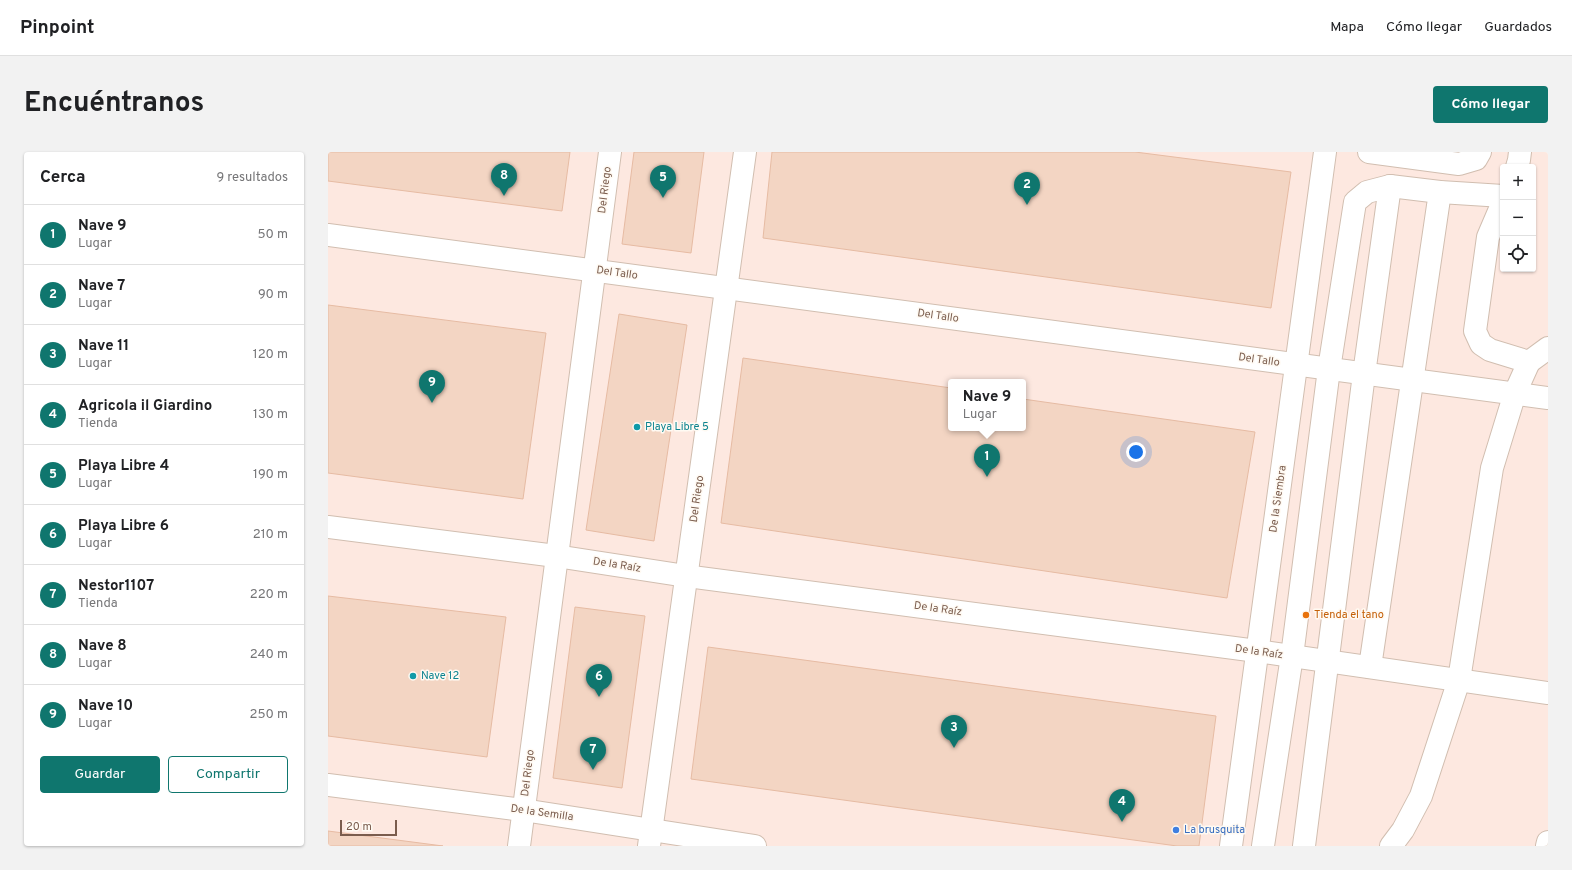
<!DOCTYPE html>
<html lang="es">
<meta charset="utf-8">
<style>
:root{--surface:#fff;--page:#f2f2f2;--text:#202124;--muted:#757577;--line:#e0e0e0;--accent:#0f766e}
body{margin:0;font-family:Overpass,sans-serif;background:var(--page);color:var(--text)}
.controls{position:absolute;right:12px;top:12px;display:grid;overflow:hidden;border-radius:4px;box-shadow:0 1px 3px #0004}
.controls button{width:36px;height:36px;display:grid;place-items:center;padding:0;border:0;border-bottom:1px solid var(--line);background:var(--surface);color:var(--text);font:20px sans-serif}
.scale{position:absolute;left:12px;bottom:10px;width:57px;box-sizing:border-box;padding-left:4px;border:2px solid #7a5c4d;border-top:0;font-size:11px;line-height:14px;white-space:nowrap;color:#7a5c4d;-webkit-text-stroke:3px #fffaf3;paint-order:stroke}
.you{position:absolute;left:808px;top:300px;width:14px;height:14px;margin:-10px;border:3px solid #fff;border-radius:50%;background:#1a73e8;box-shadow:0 0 0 6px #1a73e833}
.badge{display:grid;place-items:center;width:26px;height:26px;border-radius:50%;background:var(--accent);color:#fff;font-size:13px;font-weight:700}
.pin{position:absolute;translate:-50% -33px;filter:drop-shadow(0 1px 2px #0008)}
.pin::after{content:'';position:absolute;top:21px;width:14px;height:12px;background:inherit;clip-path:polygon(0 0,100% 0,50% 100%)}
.popup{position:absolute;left:620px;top:227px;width:78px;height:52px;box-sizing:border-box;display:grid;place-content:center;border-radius:4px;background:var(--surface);filter:drop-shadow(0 1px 3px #0005);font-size:13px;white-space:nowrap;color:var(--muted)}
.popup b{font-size:15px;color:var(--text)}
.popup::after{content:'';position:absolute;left:50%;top:100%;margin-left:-8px;border:8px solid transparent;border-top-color:var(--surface)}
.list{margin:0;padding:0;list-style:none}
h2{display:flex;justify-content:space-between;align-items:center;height:52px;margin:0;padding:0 16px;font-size:17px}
h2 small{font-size:13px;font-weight:400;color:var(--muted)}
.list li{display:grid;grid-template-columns:26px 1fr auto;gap:12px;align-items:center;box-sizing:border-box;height:60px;padding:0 16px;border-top:1px solid var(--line)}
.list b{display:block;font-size:15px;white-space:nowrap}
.list p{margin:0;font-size:13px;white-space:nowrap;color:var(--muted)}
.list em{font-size:13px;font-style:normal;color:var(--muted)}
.actions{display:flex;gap:8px;padding:12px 16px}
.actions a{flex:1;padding:9px 0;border:1px solid var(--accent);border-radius:4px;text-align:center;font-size:14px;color:var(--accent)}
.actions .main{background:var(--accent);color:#fff}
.icon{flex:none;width:22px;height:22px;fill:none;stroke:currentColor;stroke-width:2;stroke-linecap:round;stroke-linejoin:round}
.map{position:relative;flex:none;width:1220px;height:694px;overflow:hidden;border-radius:4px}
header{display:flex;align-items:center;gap:24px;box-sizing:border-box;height:56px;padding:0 20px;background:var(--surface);border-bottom:1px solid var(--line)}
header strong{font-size:19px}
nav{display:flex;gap:22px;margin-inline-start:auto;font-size:14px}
.intro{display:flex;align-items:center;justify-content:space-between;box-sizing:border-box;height:96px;padding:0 24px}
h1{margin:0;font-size:28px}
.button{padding:10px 18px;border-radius:4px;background:var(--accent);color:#fff;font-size:14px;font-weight:700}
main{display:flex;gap:24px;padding:0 24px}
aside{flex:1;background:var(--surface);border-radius:4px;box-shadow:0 1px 3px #0004}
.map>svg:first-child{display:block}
</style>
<header>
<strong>Pinpoint</strong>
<nav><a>Mapa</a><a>Cómo llegar</a><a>Guardados</a></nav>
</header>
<div class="intro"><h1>Encuéntranos</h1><a class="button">Cómo llegar</a></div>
<main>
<aside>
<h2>Cerca<small>9 resultados</small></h2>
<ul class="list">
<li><span class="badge">1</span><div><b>Nave 9</b><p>Lugar</p></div><em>50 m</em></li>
<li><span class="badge">2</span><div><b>Nave 7</b><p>Lugar</p></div><em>90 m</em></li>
<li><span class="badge">3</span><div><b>Nave 11</b><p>Lugar</p></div><em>120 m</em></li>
<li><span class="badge">4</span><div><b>Agricola il Giardino</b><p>Tienda</p></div><em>130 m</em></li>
<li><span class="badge">5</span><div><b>Playa Libre 4</b><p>Lugar</p></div><em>190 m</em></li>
<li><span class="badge">6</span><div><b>Playa Libre 6</b><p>Lugar</p></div><em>210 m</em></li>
<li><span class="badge">7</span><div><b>Nestor1107</b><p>Tienda</p></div><em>220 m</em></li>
<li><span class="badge">8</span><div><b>Nave 8</b><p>Lugar</p></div><em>240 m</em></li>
<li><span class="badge">9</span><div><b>Nave 10</b><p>Lugar</p></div><em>250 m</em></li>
</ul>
<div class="actions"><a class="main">Guardar</a><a>Compartir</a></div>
</aside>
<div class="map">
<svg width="1220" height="694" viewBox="0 0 1220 694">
<rect width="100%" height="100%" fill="#fdf6ec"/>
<path fill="#fde8e0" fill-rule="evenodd" d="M 0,0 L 1220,0 L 1220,694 L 0,694 ZM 1175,15 L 1205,15 L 1205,117 L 1175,117 ZM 623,230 L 695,230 L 695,276 L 623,276 Z"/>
<g fill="#f3d5c3" stroke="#e6bba3">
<path d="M 0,0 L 242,0 L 234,59 L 0,29 Z"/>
<path d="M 306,0 L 376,0 L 363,101 L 294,92 Z"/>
<path d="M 444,0 L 807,0 L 963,20 L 943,156 L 435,86 Z"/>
<path d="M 0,153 L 218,181 L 195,347 L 0,321 Z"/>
<path d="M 291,162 L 359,173 L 326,389 L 258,378 Z"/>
<path d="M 415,206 L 623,236 L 623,276 L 695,276 L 695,247 L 927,280 L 899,446 L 393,371 Z"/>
<path d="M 0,444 L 178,465 L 159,605 L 0,584 Z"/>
<path d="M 247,455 L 317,464 L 294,636 L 225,626 Z"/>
<path d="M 380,495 L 888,564 L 871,694 L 849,694 L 363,627 Z"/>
<path d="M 0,679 L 115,694 L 0,694 Z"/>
</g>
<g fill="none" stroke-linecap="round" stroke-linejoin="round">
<defs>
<g id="minor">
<path d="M 1041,0 L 1131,12 L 1148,7 L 1152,0"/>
<path d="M 1189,15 L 1191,8 L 1192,0"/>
<path d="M 0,83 L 1220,246"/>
<path d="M 1201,210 L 1220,196"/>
<path d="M 0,375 L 228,404 L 358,424 L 929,499 L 1220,541"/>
<path d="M 1042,515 L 1112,40"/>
<path d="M 0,633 L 195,658 L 427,694"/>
<path d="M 191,694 L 282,0"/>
<path d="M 321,694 L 417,0"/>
<path d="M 903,694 L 997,0"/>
<path d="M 935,694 L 964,504 L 1001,217 L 1027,50 L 1039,40 L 1062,34 L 1112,40 L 1175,44"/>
<path d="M 976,694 L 1036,222 L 1062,34"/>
<path d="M 1063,694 L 1075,678 L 1093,644 L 1131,528 L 1164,316 L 1187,241 L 1201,210 L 1162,198 L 1153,192 L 1147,179 L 1160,85 L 1175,50"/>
<path d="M 1219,694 L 1220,690"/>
</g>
</defs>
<use href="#minor" stroke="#d1beb0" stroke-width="24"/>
<use href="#minor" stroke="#fff" stroke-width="22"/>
</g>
<g fill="#0f9aa8" stroke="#fffaf3" stroke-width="1.5">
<circle cx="309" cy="275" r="4"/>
<circle cx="85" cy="524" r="4"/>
</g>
<circle fill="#e8710a" stroke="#fffaf3" stroke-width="1.5" cx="978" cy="463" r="4"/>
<circle fill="#3f7fe0" stroke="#fffaf3" stroke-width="1.5" cx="848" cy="678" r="4"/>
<g text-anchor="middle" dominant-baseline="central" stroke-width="3" stroke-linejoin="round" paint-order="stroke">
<g font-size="11" fill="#7a5c4d" stroke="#fffaf3">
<text transform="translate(277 38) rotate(-83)">Del Riego</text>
<text transform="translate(289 121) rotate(8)">Del Tallo</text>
<text transform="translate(610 164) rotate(8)">Del Tallo</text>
<text transform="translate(931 208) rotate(8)">Del Tallo</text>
<text transform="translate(369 347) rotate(-82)">Del Riego</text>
<text transform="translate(950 347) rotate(-82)">De la Siembra</text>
<text transform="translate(289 413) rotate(9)">De la Raíz</text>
<text transform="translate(610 457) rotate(8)">De la Raíz</text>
<text transform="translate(931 500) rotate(8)">De la Raíz</text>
<text transform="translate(200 621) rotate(-83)">Del Riego</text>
<text transform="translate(214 661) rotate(8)">De la Semilla</text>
</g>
<g font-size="11" fill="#0d838f" stroke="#fffaf3" text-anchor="start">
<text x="317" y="275">Playa Libre 5</text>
<text x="93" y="524">Nave 12</text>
</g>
<g font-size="11" fill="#c56008" stroke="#fffaf3" text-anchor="start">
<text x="986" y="463">Tienda el tano</text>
</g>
<g font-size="11" fill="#366cbe" stroke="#fffaf3" text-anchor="start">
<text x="856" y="678">La brusquita</text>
</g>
</g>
</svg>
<div class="controls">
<button>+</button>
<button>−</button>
<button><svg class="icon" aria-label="locate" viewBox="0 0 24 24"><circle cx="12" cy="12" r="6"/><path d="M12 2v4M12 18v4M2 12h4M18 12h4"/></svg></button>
</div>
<div class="scale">20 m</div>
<div class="you"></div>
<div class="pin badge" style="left:659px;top:325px">1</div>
<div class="popup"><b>Nave 9</b>Lugar</div>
<div class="pin badge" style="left:699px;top:53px">2</div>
<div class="pin badge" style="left:626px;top:596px">3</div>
<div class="pin badge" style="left:794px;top:670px">4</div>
<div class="pin badge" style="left:335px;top:46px">5</div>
<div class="pin badge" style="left:271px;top:545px">6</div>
<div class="pin badge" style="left:265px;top:618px">7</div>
<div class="pin badge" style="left:176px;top:44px">8</div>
<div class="pin badge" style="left:104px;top:251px">9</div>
</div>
</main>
